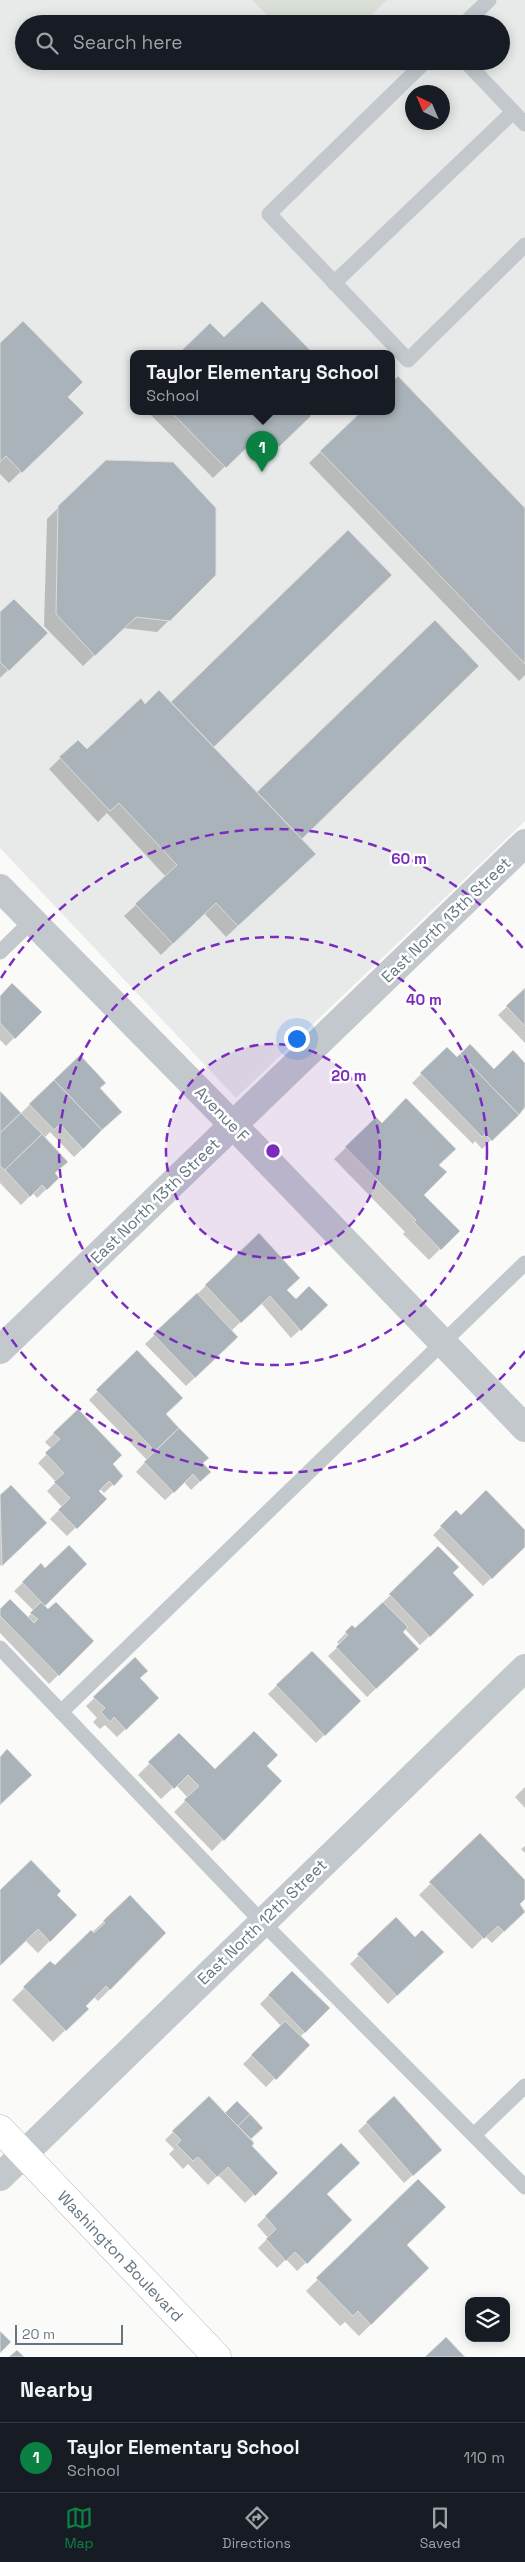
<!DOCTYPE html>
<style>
:root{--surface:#171b24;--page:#20242c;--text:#f1f3f6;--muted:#9ea1a6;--line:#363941;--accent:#0b8043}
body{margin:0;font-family:"Space Grotesk",sans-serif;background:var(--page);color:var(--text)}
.controls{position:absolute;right:15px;bottom:15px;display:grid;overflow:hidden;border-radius:10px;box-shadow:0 2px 12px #0003}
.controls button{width:45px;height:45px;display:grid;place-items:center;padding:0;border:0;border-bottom:1px solid var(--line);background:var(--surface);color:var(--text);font:25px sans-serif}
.compass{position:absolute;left:405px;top:85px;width:45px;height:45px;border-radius:50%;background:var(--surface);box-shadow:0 2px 12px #0003;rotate:316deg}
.scale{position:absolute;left:15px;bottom:12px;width:108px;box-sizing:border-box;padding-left:5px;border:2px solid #657683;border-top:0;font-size:14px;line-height:18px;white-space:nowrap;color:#657683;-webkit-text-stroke:4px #fff;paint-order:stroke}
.you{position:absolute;left:296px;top:1038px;width:18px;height:18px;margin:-12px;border:4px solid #fff;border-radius:50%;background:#1a73e8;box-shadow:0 0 0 8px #1a73e833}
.badge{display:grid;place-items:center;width:32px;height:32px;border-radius:50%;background:var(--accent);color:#fff;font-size:16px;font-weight:700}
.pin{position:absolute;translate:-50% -41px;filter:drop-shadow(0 1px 2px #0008)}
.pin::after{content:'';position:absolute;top:26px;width:18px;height:15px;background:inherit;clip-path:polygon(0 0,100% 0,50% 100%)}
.popup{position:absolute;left:130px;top:350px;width:265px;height:65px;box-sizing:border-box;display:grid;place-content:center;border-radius:10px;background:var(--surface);filter:drop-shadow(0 1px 4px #0005);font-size:16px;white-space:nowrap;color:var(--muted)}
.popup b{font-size:19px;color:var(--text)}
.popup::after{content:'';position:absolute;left:50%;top:100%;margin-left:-10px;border:10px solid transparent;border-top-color:var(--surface)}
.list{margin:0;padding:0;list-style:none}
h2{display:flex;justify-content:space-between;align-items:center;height:65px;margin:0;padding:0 20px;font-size:21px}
h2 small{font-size:16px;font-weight:400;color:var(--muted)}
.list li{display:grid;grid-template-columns:32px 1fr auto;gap:15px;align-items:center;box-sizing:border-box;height:70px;padding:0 20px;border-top:1px solid var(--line)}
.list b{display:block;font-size:19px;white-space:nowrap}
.list p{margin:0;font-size:16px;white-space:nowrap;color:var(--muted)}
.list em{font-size:16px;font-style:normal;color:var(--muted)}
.icon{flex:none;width:28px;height:28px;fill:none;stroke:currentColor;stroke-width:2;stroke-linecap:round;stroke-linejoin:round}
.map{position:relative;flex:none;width:525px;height:2357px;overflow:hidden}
.search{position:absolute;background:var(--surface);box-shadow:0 2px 12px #0003;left:15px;right:15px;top:15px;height:55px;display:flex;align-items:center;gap:12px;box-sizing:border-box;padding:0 18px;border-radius:28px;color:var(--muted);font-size:19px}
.sheet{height:135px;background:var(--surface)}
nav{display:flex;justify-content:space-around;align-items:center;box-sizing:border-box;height:70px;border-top:1px solid var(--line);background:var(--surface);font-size:14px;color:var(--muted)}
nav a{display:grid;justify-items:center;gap:2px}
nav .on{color:var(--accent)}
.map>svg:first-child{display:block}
</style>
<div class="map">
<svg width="525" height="2357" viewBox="0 0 525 2357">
<rect width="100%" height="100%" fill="#fafaf8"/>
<path fill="#e8e9e9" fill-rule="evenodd" d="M 0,0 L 525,0 L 525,821 L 236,1098 L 0,848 ZM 24,24 L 501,24 L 501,61 L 24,61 ZM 412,92 L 442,92 L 442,122 L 412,122 ZM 133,353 L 391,353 L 391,411 L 133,411 Z"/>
<path fill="#dadfd7" d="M 252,0 L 387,0 L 364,23 L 267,15 Z"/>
<g fill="#0003">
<path d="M 262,303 L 311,353 L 181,353 L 210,325 L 224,339 Z"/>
<path d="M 0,344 L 66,397 L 82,413 L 9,483 L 0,474 Z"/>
<path d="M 398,377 L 525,509 L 525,675 L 519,681 L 309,463 L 363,411 L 391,411 L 391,384 Z"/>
<path d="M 151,411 L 304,411 L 309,416 L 267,458 L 251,441 L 213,478 L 149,413 Z"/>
<path d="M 59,507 L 215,575 L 157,632 L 123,628 L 83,666 L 44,626 L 47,519 Z"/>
<path d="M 348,532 L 379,587 L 212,748 L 257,794 L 435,622 L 477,666 L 300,839 L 303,865 L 226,937 L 204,913 L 161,955 L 124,916 L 166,877 L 107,813 L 98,822 L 49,769 L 78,741 L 87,751 L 145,706 L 171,703 Z"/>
<path d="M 0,614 L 46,633 L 0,678 Z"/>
<path d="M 525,990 L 525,1043 L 498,1015 Z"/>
<path d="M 0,998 L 40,1012 L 6,1046 L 0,1040 Z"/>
<path d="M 447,1049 L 457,1059 L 494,1071 L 525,1065 L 525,1106 L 482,1149 L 475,1141 L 473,1144 L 412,1083 Z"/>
<path d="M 79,1057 L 98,1088 L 112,1120 L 74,1157 L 50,1132 L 44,1138 L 54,1174 L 58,1178 L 37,1198 L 33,1193 L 21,1205 L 0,1183 L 0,1093 L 20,1114 Z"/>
<path d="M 376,1119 L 438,1165 L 423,1195 L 458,1231 L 429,1260 L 403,1234 L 405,1232 L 334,1159 Z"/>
<path d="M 259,1235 L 285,1290 L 296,1301 L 317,1314 L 291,1338 L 261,1303 L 231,1331 L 228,1346 L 186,1386 L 145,1344 Z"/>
<path d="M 137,1352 L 164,1415 L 207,1458 L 202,1463 L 210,1472 L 191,1490 L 184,1482 L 165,1500 L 136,1472 L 147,1460 L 89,1400 Z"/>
<path d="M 78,1410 L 111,1464 L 122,1476 L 104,1493 L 100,1489 L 97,1491 L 105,1499 L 67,1536 L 50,1519 L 62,1507 L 47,1491 L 56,1482 L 38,1463 L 52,1449 L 45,1442 Z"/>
<path d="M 11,1487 L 36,1532 L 0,1566 L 0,1497 Z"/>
<path d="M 456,1512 L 461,1516 L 525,1532 L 525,1546 L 483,1586 L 433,1535 Z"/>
<path d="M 438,1548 L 451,1573 L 472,1595 L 420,1645 L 405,1629 L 401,1632 L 409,1657 L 367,1697 L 328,1656 L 340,1645 L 337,1642 L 352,1627 L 355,1630 Z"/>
<path d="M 86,1564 L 43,1606 L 93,1641 L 49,1684 L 0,1633 L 0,1611 L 27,1618 L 34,1611 L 14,1591 L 41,1565 L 45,1569 Z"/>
<path d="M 312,1652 L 359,1701 L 316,1743 L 268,1694 Z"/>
<path d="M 135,1659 L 139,1678 L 158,1698 L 117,1737 L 105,1725 L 100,1729 L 93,1722 L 97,1718 L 86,1706 Z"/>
<path d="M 179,1734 L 215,1771 L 265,1766 L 280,1781 L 212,1851 L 174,1812 L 188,1798 L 176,1785 L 161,1799 L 138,1775 Z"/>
<path d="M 525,1787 L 525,1808 L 515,1797 Z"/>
<path d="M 480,1835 L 525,1882 L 525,1898 L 519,1904 L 525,1911 L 492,1943 L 485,1936 L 472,1949 L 419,1895 Z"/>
<path d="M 525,1846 L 525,1853 L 521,1849 Z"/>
<path d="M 0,1892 L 55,1895 L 75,1915 L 38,1953 L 25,1940 L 0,1965 Z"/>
<path d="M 130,1897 L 110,1989 L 98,2001 L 94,1997 L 84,2006 L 87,2009 L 53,2042 L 12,2000 L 50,1963 L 55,1967 Z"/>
<path d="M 396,1919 L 434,1960 L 388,2004 L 350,1964 Z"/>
<path d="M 292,1972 L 328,2008 L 300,2037 L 308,2045 L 266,2087 L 243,2064 L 281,2026 L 260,2004 Z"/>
<path d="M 393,2098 L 431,2158 L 404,2183 L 358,2131 Z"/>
<path d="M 225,2114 L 261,2128 L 249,2139 L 250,2146 L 276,2173 L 245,2203 L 218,2175 L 208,2185 L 188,2164 L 183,2169 L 169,2154 L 174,2149 L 165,2140 L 173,2132 Z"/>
<path d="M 341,2145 L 326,2194 L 342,2229 L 297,2271 L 286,2259 L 277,2268 L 258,2248 L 268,2238 L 257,2225 Z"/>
<path d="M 418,2181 L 405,2245 L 428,2268 L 359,2336 L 345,2322 L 340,2326 L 306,2291 Z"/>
</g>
<g fill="#aab3b9" stroke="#dcdcda">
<path d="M 262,301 L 313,353 L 179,353 L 210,323 L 224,337 Z"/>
<path d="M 23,321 L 83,382 L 68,397 L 84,413 L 22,473 L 6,456 L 0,462 L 0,343 Z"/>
<path d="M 398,376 L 525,508 L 525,664 L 320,451 L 362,411 L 391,411 L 391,383 Z"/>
<path d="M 170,411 L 306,411 L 311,416 L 279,447 L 264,431 L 226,468 Z"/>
<path d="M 106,460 L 173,462 L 216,508 L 216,575 L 170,621 L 136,617 L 95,656 L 56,614 L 58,506 Z"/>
<path d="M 348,530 L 392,575 L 214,747 L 171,702 Z"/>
<path d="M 14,599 L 48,633 L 9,671 L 0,662 L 0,612 Z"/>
<path d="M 435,620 L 479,666 L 302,839 L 257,792 Z"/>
<path d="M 159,690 L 316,854 L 238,926 L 216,903 L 173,944 L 135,904 L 177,865 L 119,803 L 110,811 L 59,757 L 78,740 L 87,749 L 141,698 L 145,704 Z"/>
<path d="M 12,983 L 42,1012 L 15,1039 L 0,1023 L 0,996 Z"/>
<path d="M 525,988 L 525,1026 L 506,1006 Z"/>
<path d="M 470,1044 L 494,1069 L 513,1050 L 525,1063 L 525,1107 L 519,1115 L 460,1054 Z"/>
<path d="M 447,1047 L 457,1057 L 460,1054 L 519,1115 L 492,1141 L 485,1134 L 482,1137 L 420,1073 Z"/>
<path d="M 80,1055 L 106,1083 L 100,1088 L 122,1112 L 102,1130 L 54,1080 Z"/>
<path d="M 54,1080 L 102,1130 L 83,1149 L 60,1124 L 54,1130 L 29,1104 Z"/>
<path d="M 0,1091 L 21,1113 L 0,1133 Z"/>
<path d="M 406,1098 L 456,1149 L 439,1165 L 447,1172 L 424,1195 L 460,1231 L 441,1250 L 414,1222 L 416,1220 L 345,1147 L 376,1117 L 382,1123 Z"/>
<path d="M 21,1113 L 42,1134 L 5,1170 L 0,1166 L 0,1133 Z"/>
<path d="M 42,1134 L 68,1162 L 55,1173 L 59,1178 L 47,1190 L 42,1185 L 30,1197 L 5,1170 Z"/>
<path d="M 259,1233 L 300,1278 L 287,1290 L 296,1299 L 309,1286 L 328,1305 L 301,1331 L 270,1296 L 241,1323 L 205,1285 Z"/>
<path d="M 197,1293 L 238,1337 L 195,1378 L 153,1334 Z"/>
<path d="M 137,1350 L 183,1398 L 166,1414 L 179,1428 L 155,1451 L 96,1390 Z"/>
<path d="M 78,1409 L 122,1455 L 113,1464 L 123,1476 L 114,1486 L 109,1481 L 99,1491 L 107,1499 L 77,1529 L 58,1510 L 70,1498 L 54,1482 L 64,1473 L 45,1453 L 60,1439 L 53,1433 Z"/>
<path d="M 179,1428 L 209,1458 L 203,1463 L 211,1472 L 200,1482 L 193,1474 L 174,1493 L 144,1462 Z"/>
<path d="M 11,1485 L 47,1523 L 2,1566 L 0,1495 Z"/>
<path d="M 486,1490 L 525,1530 L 525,1547 L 492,1579 L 440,1526 L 456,1510 L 461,1515 Z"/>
<path d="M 69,1545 L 87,1564 L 45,1606 L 22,1582 L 41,1563 L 45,1568 Z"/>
<path d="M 438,1546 L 459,1567 L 453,1573 L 474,1595 L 430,1637 L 389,1594 Z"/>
<path d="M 10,1599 L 34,1623 L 38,1619 L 30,1613 L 41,1602 L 48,1609 L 56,1602 L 94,1641 L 59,1676 L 0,1616 L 0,1609 Z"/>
<path d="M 383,1602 L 408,1627 L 403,1632 L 419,1649 L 376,1689 L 336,1647 L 348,1635 L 345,1632 L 352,1625 L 355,1628 Z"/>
<path d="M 312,1651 L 361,1701 L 325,1736 L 276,1685 Z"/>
<path d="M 135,1657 L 148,1671 L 140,1678 L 159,1698 L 126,1730 L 114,1717 L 110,1722 L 101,1712 L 105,1708 L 93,1697 Z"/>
<path d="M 254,1731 L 278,1755 L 267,1766 L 282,1781 L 224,1841 L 184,1800 L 199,1786 L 188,1775 L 174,1789 L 148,1762 L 179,1733 L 215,1769 Z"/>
<path d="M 7,1749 L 32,1775 L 0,1805 L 0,1757 Z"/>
<path d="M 480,1833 L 525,1880 L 525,1899 L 520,1904 L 525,1912 L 504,1932 L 498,1926 L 484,1939 L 429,1882 Z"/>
<path d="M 31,1860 L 61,1891 L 57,1895 L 77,1915 L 50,1942 L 38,1929 L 0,1966 L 0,1890 Z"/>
<path d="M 130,1895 L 166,1933 L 110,1990 L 106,1986 L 86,2006 L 89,2009 L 66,2031 L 23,1987 L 50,1961 L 55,1965 L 91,1930 L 94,1933 L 105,1923 L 103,1921 Z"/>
<path d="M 396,1917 L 415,1937 L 422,1930 L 444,1952 L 397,1996 L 357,1954 Z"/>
<path d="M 292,1971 L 330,2008 L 305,2033 L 268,1995 Z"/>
<path d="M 285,2021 L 310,2045 L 276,2080 L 251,2055 Z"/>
<path d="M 209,2096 L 254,2143 L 252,2146 L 278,2173 L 255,2196 L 228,2167 L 217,2177 L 198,2157 L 193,2161 L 177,2145 L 181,2140 L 172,2131 Z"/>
<path d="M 394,2096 L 442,2150 L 413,2176 L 366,2122 Z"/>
<path d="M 237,2101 L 250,2114 L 238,2126 L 225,2113 Z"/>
<path d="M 250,2114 L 263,2128 L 251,2139 L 253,2141 L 238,2126 Z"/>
<path d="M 341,2143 L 360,2163 L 327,2194 L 352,2220 L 307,2264 L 295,2252 L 286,2261 L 266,2239 L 276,2229 L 265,2216 Z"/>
<path d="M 418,2179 L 446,2207 L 407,2245 L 429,2268 L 371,2325 L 358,2311 L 353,2316 L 316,2278 Z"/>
<path d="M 0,2331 L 11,2342 L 0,2353 Z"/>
<path d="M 446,2337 L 465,2357 L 425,2357 Z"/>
<path d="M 17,2350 L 24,2357 L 9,2357 Z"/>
</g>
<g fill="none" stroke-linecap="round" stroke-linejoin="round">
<defs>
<g id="secondary">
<path id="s1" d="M 0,2129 L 217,2357"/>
</g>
</defs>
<use href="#secondary" stroke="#b3babf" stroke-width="29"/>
<g stroke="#c3c8cc" stroke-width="15">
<path d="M 464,24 L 489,0"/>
<path d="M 426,61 L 269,214 L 408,360 L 525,245"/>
<path d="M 465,61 L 525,124"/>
<path d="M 334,283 L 513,112"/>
<path d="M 0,952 L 32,921"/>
<path d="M 0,1648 L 262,1922 L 525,2187"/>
<path d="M 61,1712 L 525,1263"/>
<path d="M 474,2135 L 525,2086"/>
</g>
<g stroke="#c3c8cc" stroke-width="28">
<path d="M 0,888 L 234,1126 L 525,1428"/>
<path d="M 0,1350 L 525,843"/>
<path d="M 0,2177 L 525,1668"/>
</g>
<use href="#secondary" stroke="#fff" stroke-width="28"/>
</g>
<circle cx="273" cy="1151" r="107" fill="#7b2cbf" fill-opacity=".12"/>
<g fill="none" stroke="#7b2cbf" stroke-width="2.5" stroke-dasharray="9 6">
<circle cx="273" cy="1151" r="107"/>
<circle cx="273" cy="1151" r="214"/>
<path d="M525 1351A322 322 0 0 1 1 1324M1 978A322 322 0 0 1 525 951"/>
</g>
<g text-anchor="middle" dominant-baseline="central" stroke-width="5" stroke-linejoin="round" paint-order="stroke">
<g font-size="16" fill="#657683" stroke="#fff">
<text transform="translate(446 920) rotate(-44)">East North 13th Street</text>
<text transform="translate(222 1114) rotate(46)">Avenue F</text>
<text transform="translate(155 1201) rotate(-44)">East North 13th Street</text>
<text transform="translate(262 1922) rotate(-44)">East North 12th Street</text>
<text stroke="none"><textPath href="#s1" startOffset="175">Washington Boulevard</textPath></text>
</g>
</g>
<circle cx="273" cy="1151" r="8" fill="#7b2cbf" stroke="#fff" stroke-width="2.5"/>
<g font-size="15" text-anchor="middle" font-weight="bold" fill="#7b2cbf" stroke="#fff" stroke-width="5" stroke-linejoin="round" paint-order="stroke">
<text x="409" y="864">60 m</text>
<text x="424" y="1005">40 m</text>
<text x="349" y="1081">20 m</text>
</g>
</svg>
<div class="controls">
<button><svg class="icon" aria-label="layers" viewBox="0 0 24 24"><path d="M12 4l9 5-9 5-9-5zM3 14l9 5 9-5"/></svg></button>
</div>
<svg class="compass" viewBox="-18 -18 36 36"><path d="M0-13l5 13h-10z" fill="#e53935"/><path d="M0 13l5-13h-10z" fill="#9ea1a6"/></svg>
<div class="scale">20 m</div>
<div class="you"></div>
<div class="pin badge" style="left:262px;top:472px">1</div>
<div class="popup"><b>Taylor Elementary School</b>School</div>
<div class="search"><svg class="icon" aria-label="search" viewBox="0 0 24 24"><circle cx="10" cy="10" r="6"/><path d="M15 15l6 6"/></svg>Search here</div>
</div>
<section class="sheet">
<h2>Nearby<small></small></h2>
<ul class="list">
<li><span class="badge">1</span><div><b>Taylor Elementary School</b><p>School</p></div><em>110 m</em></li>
</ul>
</section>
<nav>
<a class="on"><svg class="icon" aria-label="map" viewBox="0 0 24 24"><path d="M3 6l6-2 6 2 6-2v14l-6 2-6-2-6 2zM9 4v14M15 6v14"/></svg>Map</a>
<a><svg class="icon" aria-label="directions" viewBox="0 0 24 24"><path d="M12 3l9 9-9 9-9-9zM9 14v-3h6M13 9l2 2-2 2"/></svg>Directions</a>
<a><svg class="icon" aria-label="saved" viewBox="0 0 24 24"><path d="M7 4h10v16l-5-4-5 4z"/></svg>Saved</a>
</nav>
